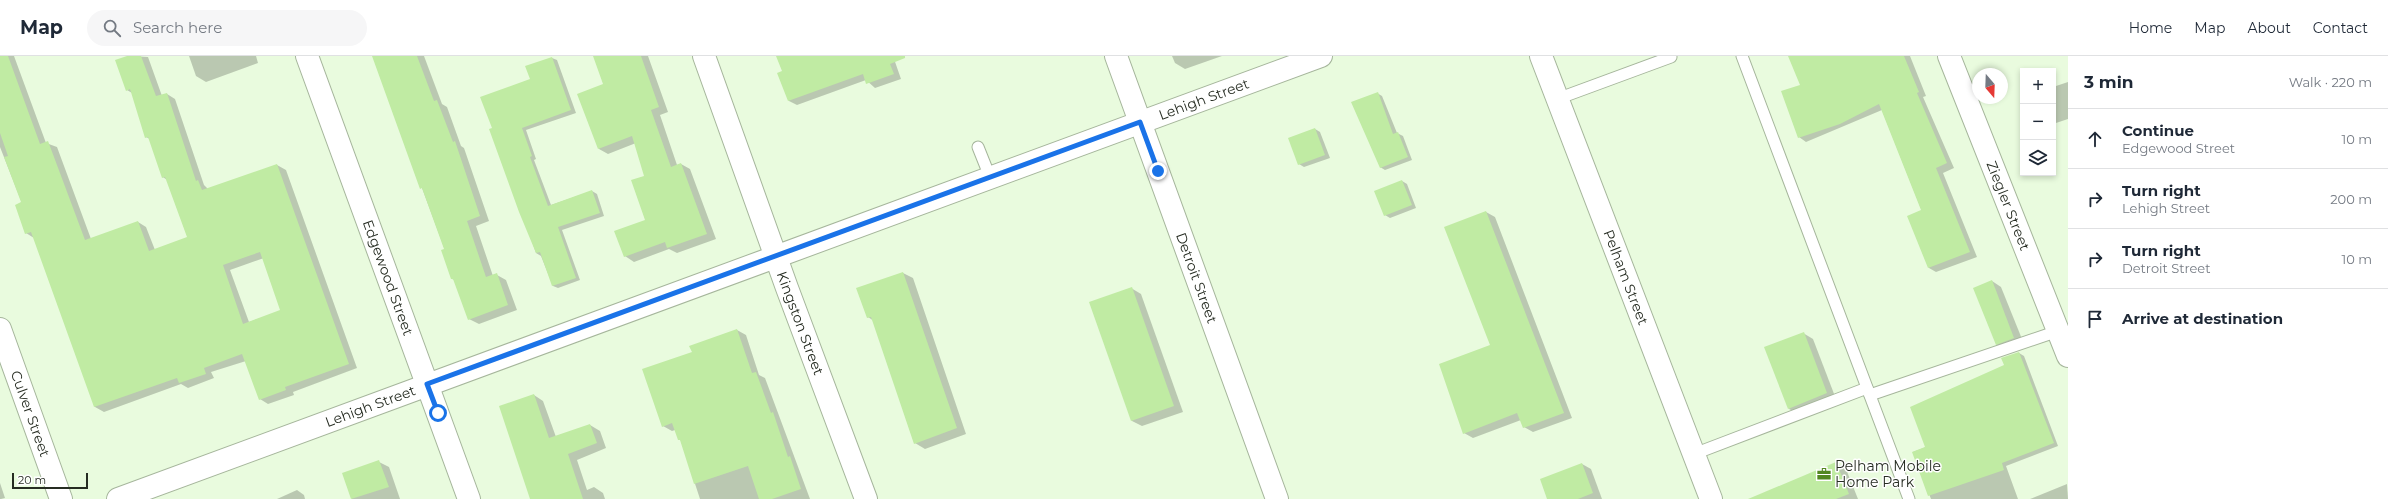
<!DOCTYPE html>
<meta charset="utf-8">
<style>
:root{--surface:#fff;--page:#f6f6f7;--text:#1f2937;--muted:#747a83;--line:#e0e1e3}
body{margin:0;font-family:Montserrat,sans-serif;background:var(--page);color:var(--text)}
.controls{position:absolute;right:12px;top:12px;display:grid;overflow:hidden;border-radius:0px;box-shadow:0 2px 6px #0003}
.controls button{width:36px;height:36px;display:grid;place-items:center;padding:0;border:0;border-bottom:1px solid var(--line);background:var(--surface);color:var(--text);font:20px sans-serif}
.compass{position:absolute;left:1972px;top:12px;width:36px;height:36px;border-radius:50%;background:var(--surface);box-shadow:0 2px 6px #0003;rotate:161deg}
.scale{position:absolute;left:12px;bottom:10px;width:76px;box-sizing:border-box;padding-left:4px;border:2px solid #262c22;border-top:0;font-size:11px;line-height:14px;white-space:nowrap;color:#262c22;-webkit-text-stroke:3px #fff;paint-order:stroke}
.stop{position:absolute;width:12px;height:12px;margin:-9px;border:3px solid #1a73e8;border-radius:50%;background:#fff}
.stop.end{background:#1a73e8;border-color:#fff;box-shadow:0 1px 4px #0008}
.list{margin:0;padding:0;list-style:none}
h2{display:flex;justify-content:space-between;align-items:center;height:52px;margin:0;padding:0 16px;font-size:17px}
h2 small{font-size:13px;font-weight:400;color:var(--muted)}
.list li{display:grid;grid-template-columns:26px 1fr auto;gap:12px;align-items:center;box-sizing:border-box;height:60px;padding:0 16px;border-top:1px solid var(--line)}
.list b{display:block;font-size:15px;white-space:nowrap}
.list p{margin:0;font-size:13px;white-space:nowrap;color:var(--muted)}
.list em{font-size:13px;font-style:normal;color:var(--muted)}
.icon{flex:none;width:22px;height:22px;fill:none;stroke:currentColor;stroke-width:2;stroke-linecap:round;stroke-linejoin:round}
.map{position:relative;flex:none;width:2068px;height:443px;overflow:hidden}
header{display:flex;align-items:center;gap:24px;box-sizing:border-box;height:56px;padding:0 20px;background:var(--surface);border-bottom:1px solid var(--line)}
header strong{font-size:19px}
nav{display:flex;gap:22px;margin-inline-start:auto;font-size:14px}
.search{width:280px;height:36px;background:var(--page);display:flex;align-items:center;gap:10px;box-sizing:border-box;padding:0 14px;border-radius:22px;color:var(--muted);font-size:15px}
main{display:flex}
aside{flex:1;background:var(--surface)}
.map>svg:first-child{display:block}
</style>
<header>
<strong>Map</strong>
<div class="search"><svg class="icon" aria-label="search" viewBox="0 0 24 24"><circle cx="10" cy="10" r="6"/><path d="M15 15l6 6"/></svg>Search here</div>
<nav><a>Home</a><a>Map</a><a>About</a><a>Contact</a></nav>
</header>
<main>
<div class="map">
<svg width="2068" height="443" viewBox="0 0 2068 443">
<rect width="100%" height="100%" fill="#e9fbde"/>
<g fill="#0003" fill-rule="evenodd">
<path d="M 0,0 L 14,0 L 46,87 L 57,91 L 91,183 L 138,166 L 146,171 L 155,194 L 188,182 L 167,124 L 163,121 L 150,83 L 146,81 L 132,37 L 127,34 L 130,0 L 148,1 L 162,40 L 167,38 L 175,43 L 204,129 L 208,133 L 277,109 L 286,114 L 357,312 L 293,336 L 294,339 L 268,348 L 260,343 L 246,305 L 211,316 L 214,322 L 188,332 L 181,328 L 104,356 L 95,351 L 34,182 L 26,177 L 22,147 L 0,91 ZM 264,202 L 282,255 L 249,266 L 230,214 Z"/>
<path d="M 189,0 L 256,0 L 258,7 L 206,26 L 196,20 Z"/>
<path d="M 373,0 L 424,0 L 442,48 L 447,51 L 461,90 L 464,92 L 489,165 L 476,170 L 493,220 L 497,219 L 506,224 L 517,254 L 479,268 L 469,263 L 455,224 L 452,223 L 445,194 Z"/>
<path d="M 594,0 L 648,0 L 668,56 L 660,59 L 677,109 L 681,108 L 690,113 L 716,183 L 677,197 L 669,193 L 634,206 L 625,200 L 647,165 L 645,121 L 636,87 L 608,98 L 599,93 L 604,29 Z"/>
<path d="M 777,0 L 893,0 L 901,23 L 875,32 L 866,24 L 797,49 L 789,45 L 783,16 Z"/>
<path d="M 1172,0 L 1222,0 L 1185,13 L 1175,7 Z"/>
<path d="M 1789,0 L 1910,0 L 1926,40 L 1923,41 L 1954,112 L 1943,117 L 1977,201 L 1936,216 L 1929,212 L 1922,155 L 1882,54 L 1806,86 L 1799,81 L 1801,29 Z"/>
<path d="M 552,2 L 557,4 L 576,57 L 526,74 L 536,103 L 534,104 L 551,149 L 592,135 L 597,138 L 604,160 L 562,174 L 580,224 L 558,232 L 553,230 L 541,200 L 536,197 L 493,73 L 531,24 Z"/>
<path d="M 2068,26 L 2068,63 L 2053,68 L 2053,31 Z"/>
<path d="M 1377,37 L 1382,40 L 1397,77 L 1403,80 L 1412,104 L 1385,114 L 1380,111 Z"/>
<path d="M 1315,73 L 1320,76 L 1330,102 L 1304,111 L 1299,108 Z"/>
<path d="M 1402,125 L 1407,128 L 1416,152 L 1390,162 L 1385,159 Z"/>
<path d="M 1486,156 L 1495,161 L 1572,362 L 1533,376 L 1524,371 L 1521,364 L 1473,382 L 1464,377 L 1491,290 Z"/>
<path d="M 903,217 L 913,222 L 966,378 L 925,393 L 915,387 L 874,265 L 868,261 L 858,233 Z"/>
<path d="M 1992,225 L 2001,231 L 2024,288 L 2006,294 L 1996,288 Z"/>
<path d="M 1131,232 L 1141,238 L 1183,356 L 1142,370 L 1132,365 L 1090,247 Z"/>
<path d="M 737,274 L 746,279 L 759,319 L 765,322 L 810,443 L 700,443 L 681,385 L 675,374 L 672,375 L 663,370 L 693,297 Z"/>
<path d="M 1803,277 L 1813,283 L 1836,343 L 1799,358 L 1789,353 Z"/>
<path d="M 2019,297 L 2024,300 L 2058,390 L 2006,410 L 2018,443 L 1931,443 L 1913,396 L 1926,391 Z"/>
<path d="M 534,339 L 543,345 L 556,381 L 590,369 L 600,375 L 606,392 L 577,404 L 587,434 L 594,431 L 603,437 L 605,443 L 537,443 Z"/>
<path d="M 379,406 L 389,411 L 400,443 L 352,443 L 343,418 Z"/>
<path d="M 1836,407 L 1846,413 L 1858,443 L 1783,443 Z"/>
<path d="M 1582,408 L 1591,413 L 1602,443 L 1548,443 Z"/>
<path d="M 0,427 L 5,442 L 1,443 L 0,443 Z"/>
<path d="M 2067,428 L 2068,443 L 2030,443 Z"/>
<path d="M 297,434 L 304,439 L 305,443 L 277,443 Z"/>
</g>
<g fill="#c0eba3" fill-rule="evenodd">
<path d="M 0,0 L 8,0 L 40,88 L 48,85 L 85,184 L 138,165 L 149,195 L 187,181 L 165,121 L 162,122 L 148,81 L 145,82 L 130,33 L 126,35 L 115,4 L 127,0 L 141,0 L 156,40 L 167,37 L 196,125 L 198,124 L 202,134 L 277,108 L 349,308 L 285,331 L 286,334 L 259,344 L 242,298 L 204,312 L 206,318 L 179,327 L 177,322 L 94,351 L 31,176 L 25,178 L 15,149 L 21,146 L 4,101 L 8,100 L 0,77 ZM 260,196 L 280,254 L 243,268 L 223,209 Z"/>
<path d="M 372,0 L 417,0 L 434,45 L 437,44 L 453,86 L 455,85 L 480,160 L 467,165 L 486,221 L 497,217 L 508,249 L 468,264 L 453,223 L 451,223 L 441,194 L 444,193 L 422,132 L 420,133 Z"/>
<path d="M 593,0 L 641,0 L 659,51 L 651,54 L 671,111 L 681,107 L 707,178 L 667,192 L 665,186 L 624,201 L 614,175 L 645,164 L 631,124 L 644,120 L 632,80 L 598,93 L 577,38 L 603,28 Z"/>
<path d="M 776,0 L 905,0 L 905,2 L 890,8 L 894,18 L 866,28 L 863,18 L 788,45 L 777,17 L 782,15 Z"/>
<path d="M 1788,0 L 1904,0 L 1919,36 L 1917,37 L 1947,107 L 1936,112 L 1970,196 L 1928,212 L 1907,160 L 1921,154 L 1879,48 L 1840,68 L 1798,82 L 1781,35 L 1800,29 Z"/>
<path d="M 552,1 L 571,54 L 522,72 L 532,100 L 530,101 L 548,150 L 592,134 L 600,157 L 558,171 L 576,222 L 552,230 L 540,196 L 536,197 L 519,156 L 489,73 L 492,72 L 480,41 L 530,23 L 525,10 Z"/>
<path d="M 1378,36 L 1393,78 L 1398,76 L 1408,101 L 1380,112 L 1351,46 Z"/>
<path d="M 1315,72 L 1325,99 L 1298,109 L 1288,82 Z"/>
<path d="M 1402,124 L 1412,149 L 1384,160 L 1374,135 Z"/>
<path d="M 1486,155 L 1564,357 L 1523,372 L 1517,357 L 1463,378 L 1439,308 L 1490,289 L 1444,171 Z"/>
<path d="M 903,216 L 957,372 L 914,388 L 871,261 L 867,262 L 856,232 Z"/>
<path d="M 1992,224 L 2014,282 L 1996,289 L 1973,232 Z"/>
<path d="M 1132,231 L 1174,350 L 1131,365 L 1089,246 Z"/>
<path d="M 737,273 L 752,317 L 756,316 L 771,357 L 773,356 L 788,401 L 790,400 L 801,433 L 772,443 L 759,443 L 748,410 L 694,428 L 680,384 L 678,384 L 672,367 L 662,371 L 642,313 L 692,296 L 689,290 Z"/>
<path d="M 1804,276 L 1827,337 L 1788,353 L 1764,291 Z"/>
<path d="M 2019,296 L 2054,387 L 2002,407 L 2004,414 L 1928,440 L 1912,396 L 1925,391 L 1910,351 L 2004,309 L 2001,302 Z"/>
<path d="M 534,338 L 549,382 L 590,368 L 597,387 L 568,398 L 583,443 L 530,443 L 499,350 Z"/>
<path d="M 379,404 L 389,431 L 351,443 L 342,417 Z"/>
<path d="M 1836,406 L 1849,438 L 1836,443 L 1748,443 Z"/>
<path d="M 1582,407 L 1593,437 L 1578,443 L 1547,443 L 1540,423 Z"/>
</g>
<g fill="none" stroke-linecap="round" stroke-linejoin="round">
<defs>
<g id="service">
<path d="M 1742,0 L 1909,443"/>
<path d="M 1557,43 L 1671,1"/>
<path d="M 978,91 L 990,121"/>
<path d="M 1870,339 L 2058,275"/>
<path d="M 1694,398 L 1867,332"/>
</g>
<g id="minor">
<path id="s1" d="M 307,0 L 469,443"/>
<path id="s2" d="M 704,0 L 787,232 L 866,443"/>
<path id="s3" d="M 1116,0 L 1277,443"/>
<path id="s4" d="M 1949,0 L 2068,300"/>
<path id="s5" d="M 0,273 L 61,443"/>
<path id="s6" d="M 118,443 L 1321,0"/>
</g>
<g id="tertiary">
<path id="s7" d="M 1541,0 L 1711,443"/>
</g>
</defs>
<use href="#service" stroke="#a6b69c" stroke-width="13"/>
<use href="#minor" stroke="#a6b69c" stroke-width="24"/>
<use href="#tertiary" stroke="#a6b69c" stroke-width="24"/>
<use href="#service" stroke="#fff" stroke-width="11"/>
<use href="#minor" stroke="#fff" stroke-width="22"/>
<use href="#tertiary" stroke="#fff" stroke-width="22"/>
</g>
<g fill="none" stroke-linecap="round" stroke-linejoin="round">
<path stroke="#1a73e8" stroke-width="5" d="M 438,357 L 427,328 L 1140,66 L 1158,115"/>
</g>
<defs>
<symbol id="office-bare" viewBox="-9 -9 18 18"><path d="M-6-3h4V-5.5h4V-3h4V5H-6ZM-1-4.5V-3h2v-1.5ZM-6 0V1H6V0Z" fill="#528720" stroke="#fff" stroke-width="2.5" paint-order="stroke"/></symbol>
</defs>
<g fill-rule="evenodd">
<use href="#office-bare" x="1814" y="408" width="20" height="20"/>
</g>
<g text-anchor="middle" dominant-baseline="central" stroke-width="3" stroke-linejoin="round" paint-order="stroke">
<g font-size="14" fill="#262c22" stroke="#fff">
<text stroke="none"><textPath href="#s6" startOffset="1157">Lehigh Street</textPath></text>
<text stroke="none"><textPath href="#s4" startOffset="161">Ziegler Street</textPath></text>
<text stroke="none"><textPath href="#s1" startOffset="236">Edgewood Street</textPath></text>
<text stroke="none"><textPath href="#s3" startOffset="236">Detroit Street</textPath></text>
<text stroke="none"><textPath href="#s7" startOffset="237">Pelham Street</textPath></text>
<text stroke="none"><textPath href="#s2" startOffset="284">Kingston Street</textPath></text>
<text stroke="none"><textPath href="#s6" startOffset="269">Lehigh Street</textPath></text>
<text stroke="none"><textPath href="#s5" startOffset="90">Culver Street</textPath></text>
</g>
<g font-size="14" fill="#262c22" stroke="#fff" text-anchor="start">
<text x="1835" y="410">Pelham Mobile<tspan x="1835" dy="16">Home Park</tspan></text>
</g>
</g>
</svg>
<div class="controls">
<button>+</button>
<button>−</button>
<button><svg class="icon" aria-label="layers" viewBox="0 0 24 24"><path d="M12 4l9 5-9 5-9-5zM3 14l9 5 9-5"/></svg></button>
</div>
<svg class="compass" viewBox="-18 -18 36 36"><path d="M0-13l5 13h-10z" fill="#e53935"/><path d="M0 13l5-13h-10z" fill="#747a83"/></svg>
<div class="scale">20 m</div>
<div class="stop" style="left:438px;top:357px"></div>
<div class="stop end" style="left:1158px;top:115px"></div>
</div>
<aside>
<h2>3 min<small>Walk · 220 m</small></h2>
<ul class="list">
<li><svg class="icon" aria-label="ahead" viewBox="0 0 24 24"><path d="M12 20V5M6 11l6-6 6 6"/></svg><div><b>Continue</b><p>Edgewood Street</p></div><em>10 m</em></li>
<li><svg class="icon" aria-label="right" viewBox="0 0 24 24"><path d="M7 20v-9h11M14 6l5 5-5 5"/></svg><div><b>Turn right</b><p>Lehigh Street</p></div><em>200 m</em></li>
<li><svg class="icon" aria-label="right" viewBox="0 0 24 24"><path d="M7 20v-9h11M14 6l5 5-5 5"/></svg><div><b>Turn right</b><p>Detroit Street</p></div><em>10 m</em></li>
<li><svg class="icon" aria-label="arrive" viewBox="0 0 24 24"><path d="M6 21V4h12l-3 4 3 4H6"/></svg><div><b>Arrive at destination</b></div></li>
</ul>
</aside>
</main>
